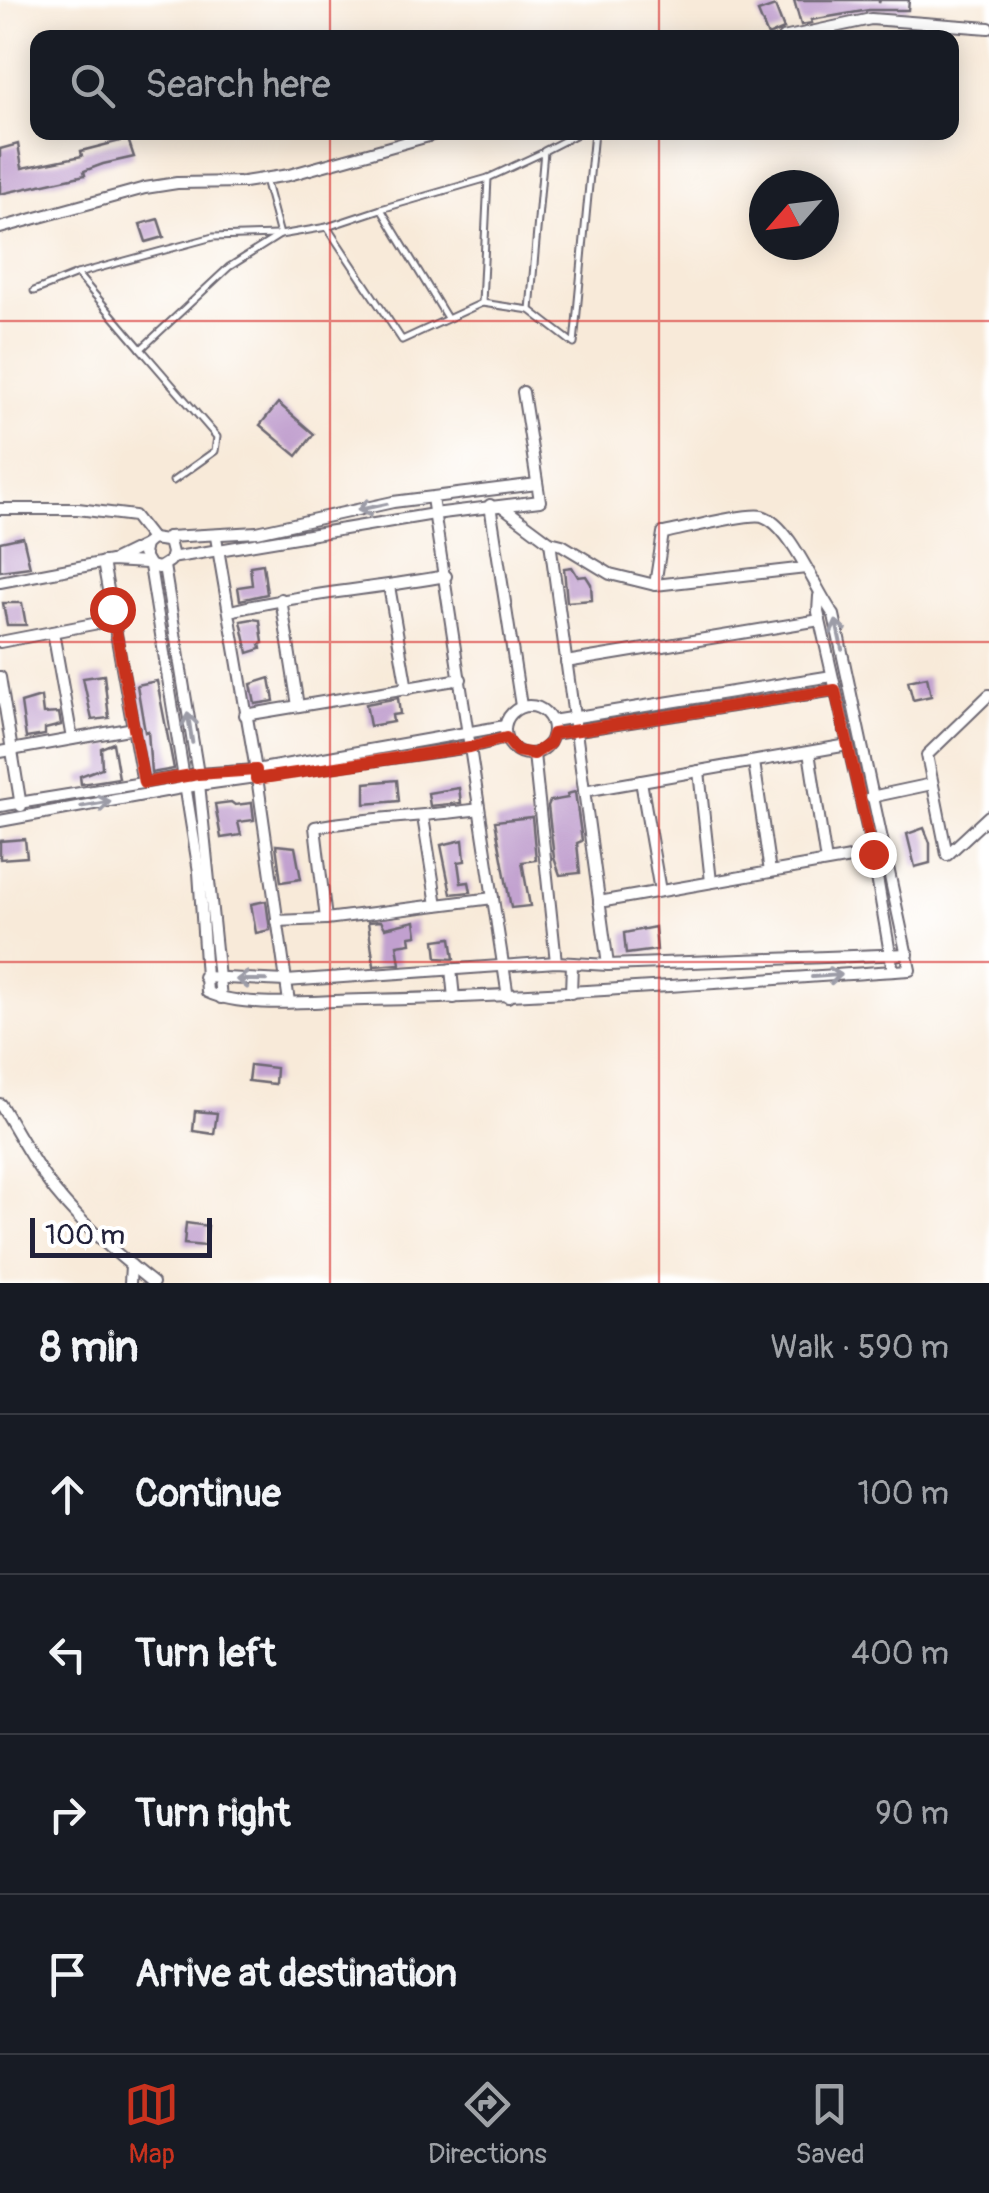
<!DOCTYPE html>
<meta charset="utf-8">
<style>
:root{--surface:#171b24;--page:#242831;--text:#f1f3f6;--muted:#9ea1a6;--line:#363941;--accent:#c8321e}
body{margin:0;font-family:Pangolin,sans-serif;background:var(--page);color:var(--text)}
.compass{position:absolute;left:749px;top:170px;width:90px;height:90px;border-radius:50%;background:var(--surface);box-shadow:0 5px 25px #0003;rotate:242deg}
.scale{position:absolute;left:30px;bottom:25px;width:182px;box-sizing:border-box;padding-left:10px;border:5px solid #22223b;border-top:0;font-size:28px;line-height:35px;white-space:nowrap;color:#22223b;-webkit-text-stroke:8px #fff;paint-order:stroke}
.stop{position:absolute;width:30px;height:30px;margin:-22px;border:8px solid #c8321e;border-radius:50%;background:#fff}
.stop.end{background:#c8321e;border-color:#fff;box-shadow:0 2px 10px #0008}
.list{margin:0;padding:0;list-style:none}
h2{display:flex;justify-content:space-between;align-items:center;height:130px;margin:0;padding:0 40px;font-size:42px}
h2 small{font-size:32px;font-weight:400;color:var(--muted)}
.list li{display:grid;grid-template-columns:65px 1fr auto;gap:30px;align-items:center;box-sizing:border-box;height:160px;padding:0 40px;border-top:2px solid var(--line)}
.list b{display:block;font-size:38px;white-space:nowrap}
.list em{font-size:32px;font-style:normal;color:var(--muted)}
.icon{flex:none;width:55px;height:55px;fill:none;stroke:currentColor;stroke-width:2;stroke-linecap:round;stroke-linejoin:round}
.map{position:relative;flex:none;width:989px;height:1283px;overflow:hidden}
.search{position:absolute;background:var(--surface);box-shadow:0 5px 25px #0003;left:30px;right:30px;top:30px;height:110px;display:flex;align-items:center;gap:25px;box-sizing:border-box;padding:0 35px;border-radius:20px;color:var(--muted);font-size:38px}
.sheet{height:770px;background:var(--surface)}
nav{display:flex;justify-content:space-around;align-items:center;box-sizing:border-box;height:140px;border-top:2px solid var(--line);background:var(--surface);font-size:28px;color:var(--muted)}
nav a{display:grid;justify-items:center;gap:5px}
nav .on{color:var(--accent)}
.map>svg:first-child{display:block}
</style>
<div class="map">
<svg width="989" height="1283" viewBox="0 0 989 1283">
<rect width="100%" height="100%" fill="#fff"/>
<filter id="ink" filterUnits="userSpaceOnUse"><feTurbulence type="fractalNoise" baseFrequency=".01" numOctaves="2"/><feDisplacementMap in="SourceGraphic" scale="20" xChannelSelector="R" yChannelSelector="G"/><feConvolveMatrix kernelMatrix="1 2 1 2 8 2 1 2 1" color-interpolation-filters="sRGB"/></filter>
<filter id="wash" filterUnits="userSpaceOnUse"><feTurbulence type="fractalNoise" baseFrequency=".0048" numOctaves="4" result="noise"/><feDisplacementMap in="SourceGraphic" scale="40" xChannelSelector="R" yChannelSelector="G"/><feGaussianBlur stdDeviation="2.25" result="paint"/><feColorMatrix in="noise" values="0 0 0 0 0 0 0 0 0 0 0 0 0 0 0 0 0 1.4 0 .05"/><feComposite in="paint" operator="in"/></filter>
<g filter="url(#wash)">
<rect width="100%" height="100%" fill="#f8ead9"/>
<g id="blocks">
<g fill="#c1a0cf">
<path d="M 794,0 L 879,0 L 879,3 L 880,0 L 909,0 L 908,10 L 869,10 L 811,20 L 812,23 L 801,25 Z"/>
<path d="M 775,6 L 784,29 L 768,36 L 758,12 Z"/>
<path d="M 128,139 L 134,157 L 103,164 L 84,171 L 85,175 L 0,194 L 0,149 L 18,144 L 22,168 L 82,156 L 81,151 Z"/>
<path d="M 158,219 L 164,237 L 146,242 L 140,224 Z"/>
<path d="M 278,403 L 314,434 L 297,456 L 260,425 Z"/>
<path d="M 23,537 L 30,567 L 0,571 L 0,542 Z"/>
<path d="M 263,564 L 267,594 L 240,600 L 238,587 L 252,585 L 250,566 Z"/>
<path d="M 572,567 L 578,577 L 586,576 L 591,584 L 592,600 L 567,602 L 564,568 Z"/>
<path d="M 3,603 L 22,603 L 26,625 L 7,625 Z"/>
<path d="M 252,619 L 260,620 L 263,643 L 260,644 L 261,649 L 248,653 L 241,621 Z"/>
<path d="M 104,675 L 109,718 L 92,720 L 83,678 Z"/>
<path d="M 927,677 L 931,696 L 913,700 L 908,681 Z"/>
<path d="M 270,678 L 274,701 L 255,704 L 251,684 Z"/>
<path d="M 157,681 L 174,769 L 151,773 L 148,731 L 145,732 L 137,685 Z"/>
<path d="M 41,697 L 43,714 L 59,713 L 61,725 L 45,729 L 45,735 L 26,738 L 21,703 Z"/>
<path d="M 398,698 L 400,714 L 392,715 L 393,722 L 370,726 L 366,704 Z"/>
<path d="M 113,743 L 119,778 L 81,784 L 80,776 L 102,768 L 101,748 Z"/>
<path d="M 397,780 L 399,801 L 365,804 L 365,783 Z"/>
<path d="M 459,788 L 461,803 L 430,806 L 428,793 Z"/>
<path d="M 575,792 L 582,841 L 577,843 L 580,873 L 560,875 L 554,858 L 548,806 L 550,801 L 568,798 L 567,794 Z"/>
<path d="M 231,802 L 235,805 L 252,803 L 254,820 L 238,822 L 241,835 L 221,838 L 215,804 Z"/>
<path d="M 532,817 L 536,860 L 522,862 L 530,906 L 511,908 L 495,821 Z"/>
<path d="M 924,828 L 930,843 L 930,863 L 915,867 L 907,834 Z"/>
<path d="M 25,839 L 27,857 L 0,859 L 0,841 Z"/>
<path d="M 463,840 L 465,861 L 458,862 L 461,883 L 469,882 L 471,892 L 451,894 L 441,845 Z"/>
<path d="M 276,845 L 295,847 L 301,879 L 281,882 Z"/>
<path d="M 266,901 L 270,930 L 256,933 L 251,904 Z"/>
<path d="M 381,921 L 385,928 L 415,921 L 417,935 L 410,936 L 411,943 L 397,945 L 400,964 L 374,966 L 368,922 Z"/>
<path d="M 655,927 L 657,950 L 626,954 L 624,933 Z"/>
<path d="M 451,938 L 454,959 L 437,958 L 435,940 Z"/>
<path d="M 250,1065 L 276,1068 L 275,1084 L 248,1081 Z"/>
<path d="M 195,1111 L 217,1113 L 214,1134 L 193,1131 Z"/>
<path d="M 186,1223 L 208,1226 L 205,1246 L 184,1244 Z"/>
</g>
</g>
</g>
<g filter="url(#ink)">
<use href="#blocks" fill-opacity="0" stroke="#6d6872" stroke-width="2.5"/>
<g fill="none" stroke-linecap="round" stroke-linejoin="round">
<defs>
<g id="service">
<path d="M 265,179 L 280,235 L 327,227 L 402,340 L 482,303 L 530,310 L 574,344 L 594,132"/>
<path d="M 327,227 L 381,209"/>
<path d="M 77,274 L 213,237 L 277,235"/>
<path d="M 34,291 L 77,274 L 141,349"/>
<path d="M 482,303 L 488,178 L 544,152"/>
<path d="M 530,310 L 544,151 L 581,132"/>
<path d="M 447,318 L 381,209 L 488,178"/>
<path d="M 173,481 L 215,451 L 217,437 L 141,349 L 229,267 L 280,235"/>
</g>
<g id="minor">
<path d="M 783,38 L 871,19 L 989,28"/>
<path d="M 0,228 L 145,188 L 177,183 L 244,182 L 289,175 L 443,132"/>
<path d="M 432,498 L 508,997"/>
<path d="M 490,505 L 521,706"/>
<path d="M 503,507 L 550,542 L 562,545 L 610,574 L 655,585 L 806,568"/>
<path d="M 0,509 L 78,509 L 134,516 L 152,539"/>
<path d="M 168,537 L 257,532 L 393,502 L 537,484"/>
<path d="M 168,537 L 172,553 L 170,561 L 159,568 L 150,566 L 143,554 L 145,545 L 152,539 L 166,541 Z"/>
<path d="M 216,537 L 256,770 L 289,1002"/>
<path d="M 550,542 L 608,965"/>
<path d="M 171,558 L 434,514 L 540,501 L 523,392"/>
<path d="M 112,561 L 145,545"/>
<path d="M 103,562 L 143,783"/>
<path d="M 150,566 L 199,872 L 207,992 C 244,1010 322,1000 365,1000 C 547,996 728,982 910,970 L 834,615 C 815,590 791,525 762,516 C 748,512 681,530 663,533 L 655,585"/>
<path d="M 164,566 L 198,774 L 221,998"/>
<path d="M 0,582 L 111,561 L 147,563"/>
<path d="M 389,586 L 407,689"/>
<path d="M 819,596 L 818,612 L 873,854 L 893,971"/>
<path d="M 281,599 L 298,706"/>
<path d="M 230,611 C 301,594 374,589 446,576"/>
<path d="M 53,632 L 72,739"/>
<path d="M 0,642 L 114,620"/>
<path d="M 566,662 L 820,620"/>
<path d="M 0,677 L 21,806"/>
<path d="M 989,695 L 927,755 L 947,855 L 989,816"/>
<circle cx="529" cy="730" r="24"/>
<path d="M 245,715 L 461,679"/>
<path d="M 552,721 L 832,676"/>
<path d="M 553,734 L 835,690"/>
<path d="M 0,752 L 134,728"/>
<path d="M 809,752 L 826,862"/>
<path d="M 534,754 L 556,962"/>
<path d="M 754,762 L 770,872"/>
<path d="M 699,771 L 711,882"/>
<path d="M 641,781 L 660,891"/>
<path d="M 584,791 L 848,745"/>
<path d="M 871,797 L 932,784"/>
<path d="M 0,806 L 198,774 L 256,770 L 505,726"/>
<path d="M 423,817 L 437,905"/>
<path d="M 0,821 L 198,785 L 470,747 L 506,738"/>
<path d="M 599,902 L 873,854"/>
<path d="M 326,919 L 315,827 C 369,817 424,817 479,809"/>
<path d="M 277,921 L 326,919 L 493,898"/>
<path d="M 451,969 L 454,998"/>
<path d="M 204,977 L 286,981 L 556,962 L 608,965 L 908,954"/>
<path d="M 571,993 L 572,963"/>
<path d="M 0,1104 C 18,1133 34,1165 55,1191 C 83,1226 118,1255 153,1283"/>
<path d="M 130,1283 L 131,1265"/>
</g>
</defs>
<use href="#service" stroke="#6d6872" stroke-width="9"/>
<use href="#minor" stroke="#6d6872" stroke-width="14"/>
<use href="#service" stroke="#fff" stroke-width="5"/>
<use href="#minor" stroke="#fff" stroke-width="10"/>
</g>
<defs><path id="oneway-shaft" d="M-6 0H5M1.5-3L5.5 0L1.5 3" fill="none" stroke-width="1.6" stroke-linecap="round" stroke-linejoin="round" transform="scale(2.5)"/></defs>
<g stroke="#9c9ca7">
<use href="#oneway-shaft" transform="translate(372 507) rotate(168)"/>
<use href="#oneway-shaft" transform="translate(839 635) rotate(-102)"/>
<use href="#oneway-shaft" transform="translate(190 728) rotate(-99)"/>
<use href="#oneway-shaft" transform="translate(96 804) rotate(-10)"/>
<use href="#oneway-shaft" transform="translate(827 976) rotate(-4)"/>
<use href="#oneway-shaft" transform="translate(251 980) rotate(-179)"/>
</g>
</g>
<g fill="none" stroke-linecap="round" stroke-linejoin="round" filter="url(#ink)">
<path stroke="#c8321e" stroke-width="12" d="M 112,609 L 144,783 L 198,774 L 256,770 L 256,779 L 470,747 L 506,738 L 517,751 L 534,754 L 550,743 L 553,734 L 835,690 L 873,854"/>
</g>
<path fill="none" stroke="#d62828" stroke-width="2.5" stroke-opacity="0.55" d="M 330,0 L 330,38M 659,0 L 659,38M 330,132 L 330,1283M 659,132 L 659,1283M 0,321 L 989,321M 0,642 L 989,642M 0,962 L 989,962"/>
</svg>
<svg class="compass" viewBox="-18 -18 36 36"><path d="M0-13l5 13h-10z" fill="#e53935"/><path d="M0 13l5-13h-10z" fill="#9ea1a6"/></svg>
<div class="scale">100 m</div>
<div class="stop" style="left:112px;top:609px"></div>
<div class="stop end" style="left:873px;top:854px"></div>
<div class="search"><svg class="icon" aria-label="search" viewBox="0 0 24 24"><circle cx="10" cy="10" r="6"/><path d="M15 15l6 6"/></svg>Search here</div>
</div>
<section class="sheet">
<h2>8 min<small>Walk · 590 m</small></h2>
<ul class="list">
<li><svg class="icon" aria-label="ahead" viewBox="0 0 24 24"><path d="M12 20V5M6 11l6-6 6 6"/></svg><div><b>Continue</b></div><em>100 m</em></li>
<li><svg class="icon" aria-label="left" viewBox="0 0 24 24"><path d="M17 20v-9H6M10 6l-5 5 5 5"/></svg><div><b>Turn left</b></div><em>400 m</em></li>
<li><svg class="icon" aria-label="right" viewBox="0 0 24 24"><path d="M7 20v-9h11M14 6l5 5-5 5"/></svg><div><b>Turn right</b></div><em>90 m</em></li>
<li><svg class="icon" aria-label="arrive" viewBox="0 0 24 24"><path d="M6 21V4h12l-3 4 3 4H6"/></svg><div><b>Arrive at destination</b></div></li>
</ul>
</section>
<nav>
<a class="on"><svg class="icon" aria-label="map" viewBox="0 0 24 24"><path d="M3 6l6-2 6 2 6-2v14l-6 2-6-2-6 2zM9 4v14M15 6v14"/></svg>Map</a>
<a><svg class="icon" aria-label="directions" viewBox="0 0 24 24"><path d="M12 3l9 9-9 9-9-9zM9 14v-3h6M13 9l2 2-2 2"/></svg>Directions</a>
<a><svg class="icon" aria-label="saved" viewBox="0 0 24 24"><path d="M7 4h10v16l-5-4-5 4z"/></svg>Saved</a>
</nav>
